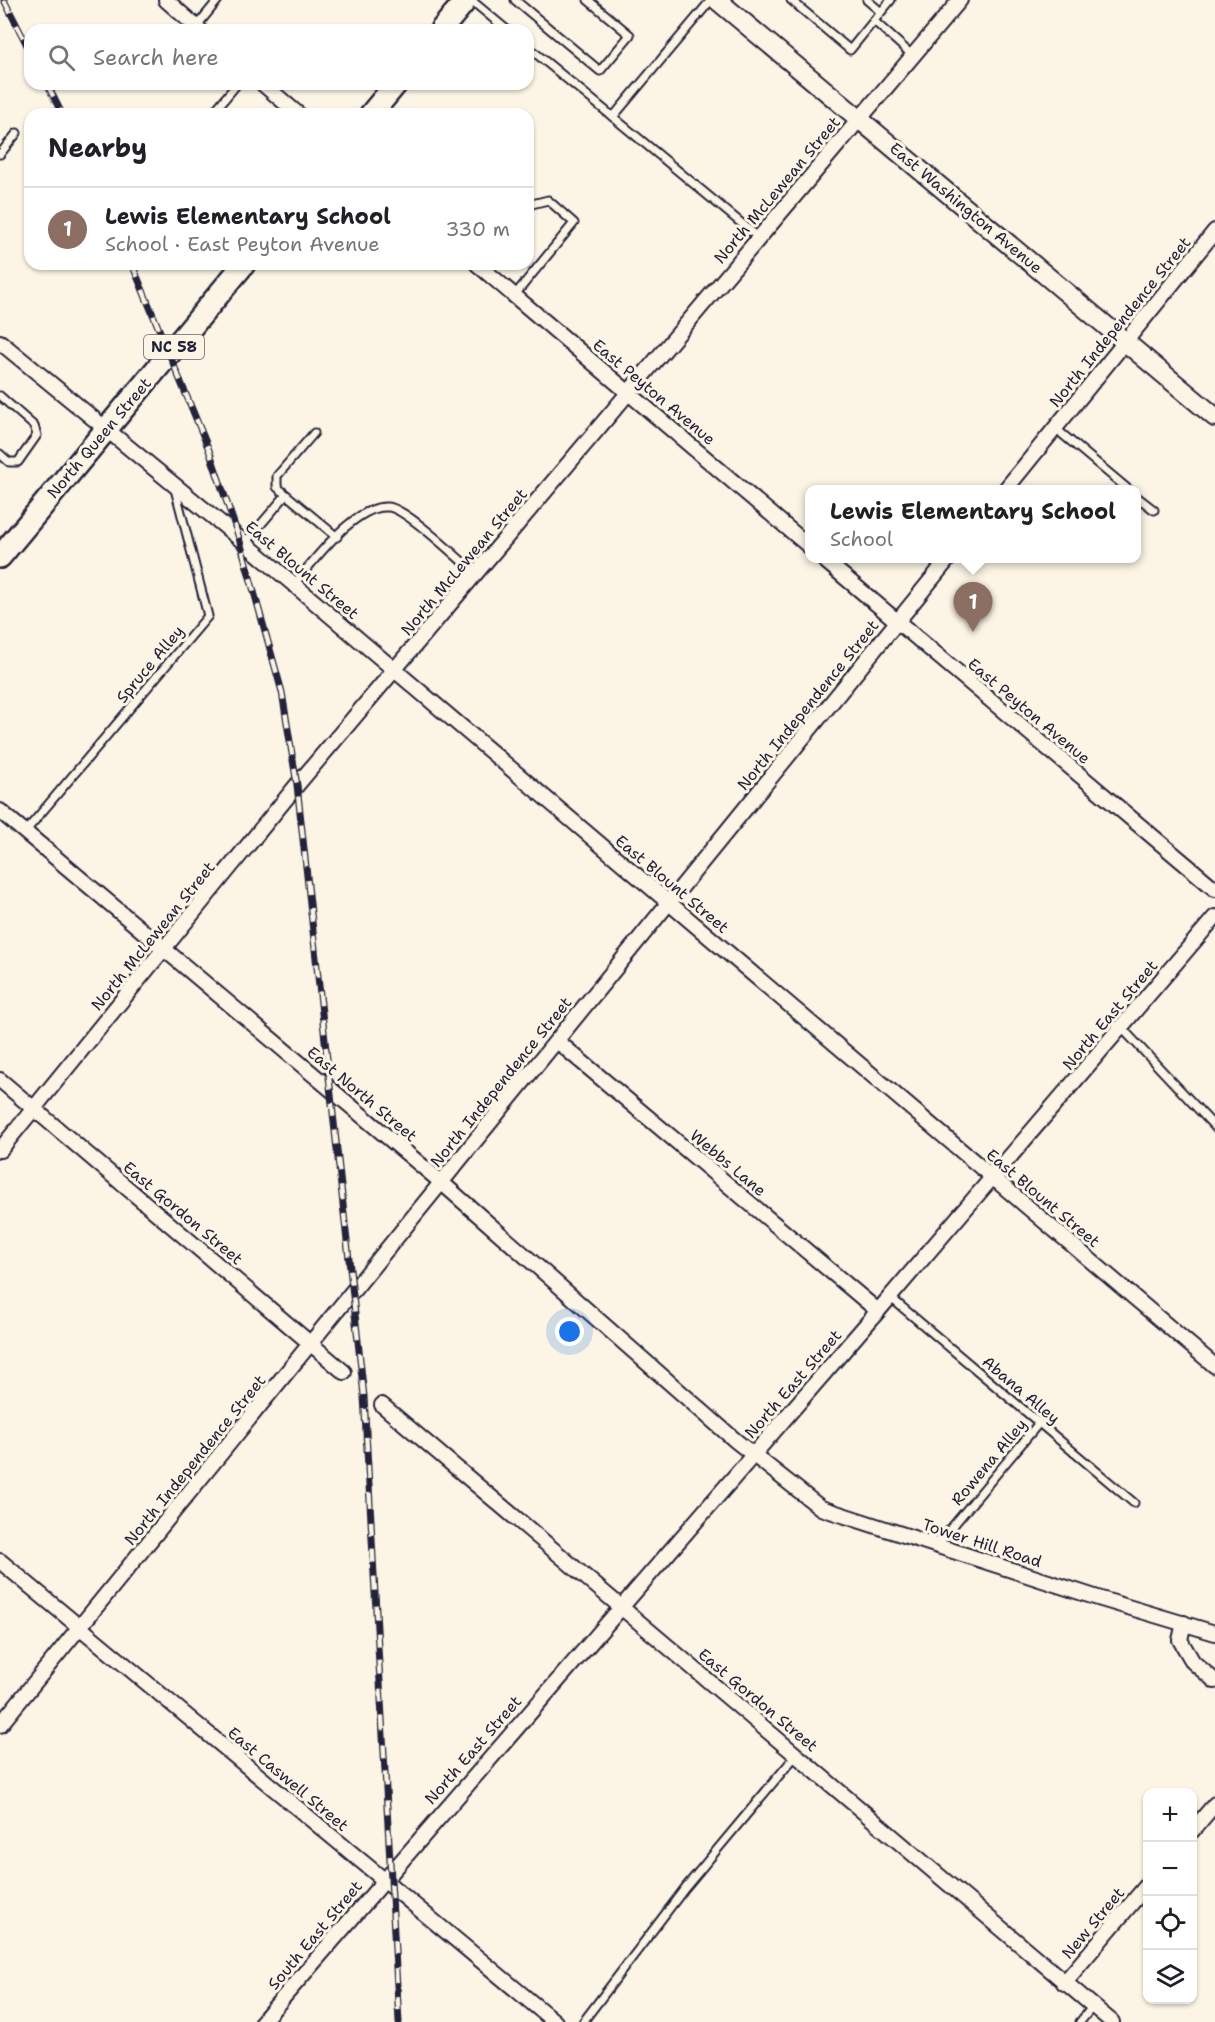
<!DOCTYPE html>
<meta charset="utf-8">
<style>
:root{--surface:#fff;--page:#f6f6f6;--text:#202124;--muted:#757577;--line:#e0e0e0;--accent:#0b8043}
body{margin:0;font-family:"Shantell Sans",sans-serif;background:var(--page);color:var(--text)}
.controls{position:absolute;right:18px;bottom:18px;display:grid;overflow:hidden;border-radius:12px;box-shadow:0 2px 4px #0004}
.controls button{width:54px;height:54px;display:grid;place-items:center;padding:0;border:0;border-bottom:2px solid var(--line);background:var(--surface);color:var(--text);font:30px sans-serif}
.you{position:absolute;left:570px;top:1332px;width:21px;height:21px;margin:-15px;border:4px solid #fff;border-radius:50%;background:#1a73e8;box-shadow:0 0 0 9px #1a73e833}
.badge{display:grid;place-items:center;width:39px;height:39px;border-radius:50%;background:var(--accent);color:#fff;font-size:20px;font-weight:700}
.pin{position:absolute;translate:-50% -50px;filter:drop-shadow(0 2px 3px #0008)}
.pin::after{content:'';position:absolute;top:32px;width:21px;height:18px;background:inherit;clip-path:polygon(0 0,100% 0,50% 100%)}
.popup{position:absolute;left:805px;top:485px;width:336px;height:78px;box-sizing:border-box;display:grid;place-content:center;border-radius:12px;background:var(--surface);filter:drop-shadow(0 2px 4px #0005);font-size:20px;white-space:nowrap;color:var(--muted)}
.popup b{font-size:22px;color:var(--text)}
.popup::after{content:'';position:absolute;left:50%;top:100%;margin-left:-12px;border:12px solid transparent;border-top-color:var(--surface)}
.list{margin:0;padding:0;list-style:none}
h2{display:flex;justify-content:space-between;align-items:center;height:78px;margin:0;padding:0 24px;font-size:26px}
h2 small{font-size:20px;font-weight:400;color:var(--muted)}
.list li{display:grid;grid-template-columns:39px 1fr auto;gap:18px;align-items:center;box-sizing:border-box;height:84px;padding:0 24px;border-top:2px solid var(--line)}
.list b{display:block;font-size:22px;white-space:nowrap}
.list p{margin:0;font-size:20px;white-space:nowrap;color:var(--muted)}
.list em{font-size:20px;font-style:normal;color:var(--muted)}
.icon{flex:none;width:33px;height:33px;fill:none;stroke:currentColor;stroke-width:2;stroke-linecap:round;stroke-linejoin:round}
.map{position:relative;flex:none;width:1215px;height:2022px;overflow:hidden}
.search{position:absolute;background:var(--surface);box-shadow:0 2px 4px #0004;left:24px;top:24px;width:510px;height:66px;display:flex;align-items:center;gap:15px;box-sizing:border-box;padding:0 21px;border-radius:18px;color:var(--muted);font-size:22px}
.panel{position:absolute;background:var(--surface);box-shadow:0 2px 4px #0004;left:24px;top:108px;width:510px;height:162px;border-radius:18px}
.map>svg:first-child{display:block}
</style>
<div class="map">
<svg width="1215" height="2022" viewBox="0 0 1215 2022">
<rect width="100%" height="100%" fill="#fcf5e5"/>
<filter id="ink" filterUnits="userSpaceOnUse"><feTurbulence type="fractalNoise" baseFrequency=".0167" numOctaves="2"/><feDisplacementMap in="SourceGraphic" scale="12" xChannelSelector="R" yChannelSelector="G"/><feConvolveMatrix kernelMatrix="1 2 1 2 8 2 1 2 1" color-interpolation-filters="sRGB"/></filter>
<g filter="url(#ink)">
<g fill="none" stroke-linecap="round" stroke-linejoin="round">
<defs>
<g id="lane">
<path d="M 471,0 L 507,30"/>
<path d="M 515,0 L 600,71 L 630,35 L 588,0"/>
<path d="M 791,0 L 850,50 L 881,12 L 867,0"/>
<path d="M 881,12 L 891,0"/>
<path d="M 874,21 L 912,55"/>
<path d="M 196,27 L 218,0"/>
<path d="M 528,47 L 613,117 L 711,0"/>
<path d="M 212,114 L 237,84"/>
<path d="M 613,117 L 758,237"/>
<path d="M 0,154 L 17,133"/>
<path d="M 514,296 L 574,223 L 548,200 L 528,205"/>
<path d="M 0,396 L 34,426 L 37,435 L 18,462 L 9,462 L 0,454"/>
<path d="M 1055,428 L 1129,490"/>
<path d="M 314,433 L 277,476 L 277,487 L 337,537"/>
<path d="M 1136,496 L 1154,510"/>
<path d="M 245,543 L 286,495"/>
<path d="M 294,584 C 314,561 355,504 388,507 C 406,508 460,560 476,574"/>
<path d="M 25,832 L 208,616 L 175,489"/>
<path d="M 1121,1027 L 1215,1127"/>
<path d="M 890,1297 L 1134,1503"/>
<path d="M 937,1545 L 1039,1423"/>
<path d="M 583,2022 L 685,1888 L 797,1754"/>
<path d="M 1080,2022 L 1093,2006"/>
</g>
<g id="street">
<path d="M 166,0 L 200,30"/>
<path d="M 263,84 L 298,114"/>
<path d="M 477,264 L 810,547"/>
<path d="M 0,342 L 239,538 L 1215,1366"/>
<path d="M 1005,490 L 1215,231"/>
<path d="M 822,558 L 1215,889"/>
<path d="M 0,811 L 441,1182 L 736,1441 L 821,1508 L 1101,1599 L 1215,1633"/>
<path d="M 557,1041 L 878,1311"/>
<path d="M 0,1080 L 344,1372"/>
<path d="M 0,1150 L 297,785 L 960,0"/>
<path d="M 382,1405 L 1112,2022"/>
<path d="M 0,1561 L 555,2022"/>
<path d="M 1184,1623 L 1180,1640 L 1193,1662 L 1215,1681"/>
<path d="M 0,1725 L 949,558"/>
<path d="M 1192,1831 L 1215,1804"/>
<path d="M 1064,1983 L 1148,1884"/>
<path d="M 262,2022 L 878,1311 L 1215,917"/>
</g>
<path id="secondary" d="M 717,0 L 1215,417"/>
<g id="primary">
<path d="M 441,30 L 466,0"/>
<path d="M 371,114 L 396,84"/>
<path d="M 0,557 L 244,264"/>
</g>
</defs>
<use href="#lane" stroke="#22223b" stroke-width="11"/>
<use href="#street" stroke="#22223b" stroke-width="18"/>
<use href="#secondary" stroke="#22223b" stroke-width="22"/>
<use href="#primary" stroke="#22223b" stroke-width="26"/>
<use href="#lane" stroke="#fcf5e5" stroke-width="7"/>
<use href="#street" stroke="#fcf5e5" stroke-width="14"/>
<use href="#secondary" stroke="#fcf5e5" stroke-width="18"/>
<use href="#primary" stroke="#fcf5e5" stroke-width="21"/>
<defs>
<g id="rail">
<path d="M 4,0 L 30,51"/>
<path d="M 47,84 L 62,114"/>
<path d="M 132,264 L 209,450 L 239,538 L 282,692 L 297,785 L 364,1396 L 399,2022"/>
</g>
</defs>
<use href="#rail" stroke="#22223b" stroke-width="7"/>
<use href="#rail" stroke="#fcf5e5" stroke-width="4.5" stroke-dasharray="14" stroke-linecap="butt"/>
</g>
</g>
<g text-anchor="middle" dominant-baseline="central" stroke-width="6" stroke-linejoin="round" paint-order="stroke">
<rect fill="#fcf5e5" stroke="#63616e" stroke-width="1.5" x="144" y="335" width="60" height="24" rx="4.5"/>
<g font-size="15" font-weight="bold" fill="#22223b">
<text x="174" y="347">NC 58</text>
</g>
<g font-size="16" fill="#22223b" stroke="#fcf5e5">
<text transform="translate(777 190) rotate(-50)">North McLewean Street</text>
<text transform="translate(966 208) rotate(40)">East Washington Avenue</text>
<text transform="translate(1120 322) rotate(-51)">North Independence Street</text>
<text transform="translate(654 392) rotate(40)">East Peyton Avenue</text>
<text transform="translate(99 438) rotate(-50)">North Queen Street</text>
<text transform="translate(464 562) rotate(-50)">North McLewean Street</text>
<text transform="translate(302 570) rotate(40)">East Blount Street</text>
<text transform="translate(150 664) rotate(-50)">Spruce Alley</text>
<text transform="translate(808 705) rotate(-51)">North Independence Street</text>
<text transform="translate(1029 711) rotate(40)">East Peyton Avenue</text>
<text transform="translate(672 884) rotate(40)">East Blount Street</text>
<text transform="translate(153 936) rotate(-51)">North McLewean Street</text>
<text transform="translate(1110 1015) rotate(-50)">North East Street</text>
<text transform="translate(501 1082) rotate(-51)">North Independence Street</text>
<text transform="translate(362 1094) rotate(40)">East North Street</text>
<text transform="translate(728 1163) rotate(40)">Webbs Lane</text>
<text transform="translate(1043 1198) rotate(40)">East Blount Street</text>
<text transform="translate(183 1213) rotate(40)">East Gordon Street</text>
<text transform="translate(793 1384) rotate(-49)">North East Street</text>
<text transform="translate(1021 1390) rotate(40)">Abana Alley</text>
<text transform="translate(195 1460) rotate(-51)">North Independence Street</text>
<text transform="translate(989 1462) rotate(-50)">Rowena Alley</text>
<text transform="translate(982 1543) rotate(18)">Tower Hill Road</text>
<text transform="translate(758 1700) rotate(40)">East Gordon Street</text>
<text transform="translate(473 1750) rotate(-49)">North East Street</text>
<text transform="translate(288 1779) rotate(40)">East Caswell Street</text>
<text transform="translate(1093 1923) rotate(-50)">New Street</text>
<text transform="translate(315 1935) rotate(-50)">South East Street</text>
</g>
</g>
</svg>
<div class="controls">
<button>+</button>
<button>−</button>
<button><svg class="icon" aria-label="locate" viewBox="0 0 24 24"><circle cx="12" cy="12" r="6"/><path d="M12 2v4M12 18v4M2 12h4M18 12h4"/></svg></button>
<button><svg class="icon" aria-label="layers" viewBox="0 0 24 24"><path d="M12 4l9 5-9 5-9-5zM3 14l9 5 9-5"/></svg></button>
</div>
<div class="you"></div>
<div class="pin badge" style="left:973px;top:632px;background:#8d6e63">1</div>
<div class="popup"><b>Lewis Elementary School</b>School</div>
<div class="search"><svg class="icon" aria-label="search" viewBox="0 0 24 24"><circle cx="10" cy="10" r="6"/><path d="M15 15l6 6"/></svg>Search here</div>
<section class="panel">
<h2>Nearby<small></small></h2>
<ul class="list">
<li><span class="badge" style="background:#8d6e63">1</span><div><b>Lewis Elementary School</b><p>School · East Peyton Avenue</p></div><em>330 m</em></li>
</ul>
</section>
</div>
